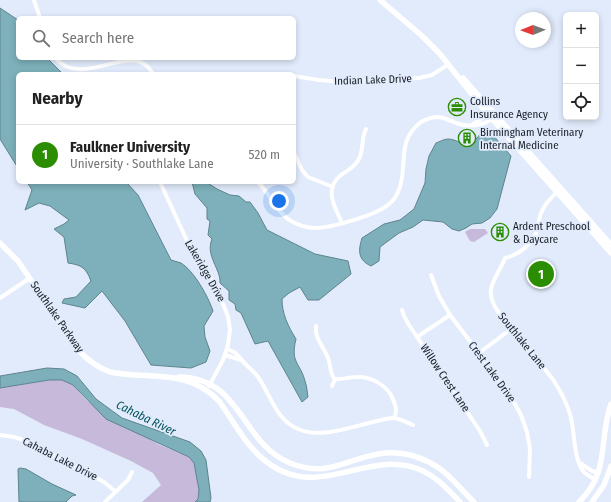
<!DOCTYPE html>
<meta charset="utf-8">
<style>
:root{--surface:#fff;--page:#f2f2f2;--text:#222;--muted:#767676;--line:#e0e0e0;--accent:#2b8d02}
body{margin:0;font-family:"Fira Sans Condensed",sans-serif;background:var(--page);color:var(--text)}
.controls{position:absolute;right:12px;top:12px;display:grid;overflow:hidden;border-radius:6px;box-shadow:0 2px 6px #0003}
.controls button{width:36px;height:36px;display:grid;place-items:center;padding:0;border:0;border-bottom:1px solid var(--line);background:var(--surface);color:var(--text);font:20px sans-serif}
.compass{position:absolute;left:515px;top:12px;width:36px;height:36px;border-radius:50%;background:var(--surface);box-shadow:0 2px 6px #0003;rotate:269deg}
.you{position:absolute;left:279px;top:201px;width:14px;height:14px;margin:-10px;border:3px solid #fff;border-radius:50%;background:#1a73e8;box-shadow:0 0 0 6px #1a73e833}
.badge{display:grid;place-items:center;width:26px;height:26px;border-radius:50%;background:var(--accent);color:#fff;font-size:13px;font-weight:700}
.pin{position:absolute;translate:-50% -50%;border:2px solid #fff;box-shadow:0 1px 4px #0006}
.list{margin:0;padding:0;list-style:none}
h2{display:flex;justify-content:space-between;align-items:center;height:52px;margin:0;padding:0 16px;font-size:17px}
h2 small{font-size:13px;font-weight:400;color:var(--muted)}
.list li{display:grid;grid-template-columns:26px 1fr auto;gap:12px;align-items:center;box-sizing:border-box;height:60px;padding:0 16px;border-top:1px solid var(--line)}
.list b{display:block;font-size:15px;white-space:nowrap}
.list p{margin:0;font-size:13px;white-space:nowrap;color:var(--muted)}
.list em{font-size:13px;font-style:normal;color:var(--muted)}
.icon{flex:none;width:22px;height:22px;fill:none;stroke:currentColor;stroke-width:2;stroke-linecap:round;stroke-linejoin:round}
.map{position:relative;flex:none;width:611px;height:502px;overflow:hidden}
.search{position:absolute;background:var(--surface);box-shadow:0 2px 6px #0003;left:16px;top:16px;width:280px;height:44px;display:flex;align-items:center;gap:10px;box-sizing:border-box;padding:0 14px;border-radius:6px;color:var(--muted);font-size:15px}
.panel{position:absolute;background:var(--surface);box-shadow:0 2px 6px #0003;left:16px;top:72px;width:280px;height:112px;border-radius:6px}
.map>svg:first-child{display:block}
</style>
<div class="map">
<svg width="611" height="502" viewBox="0 0 611 502">
<rect width="100%" height="100%" fill="#e1ebfb"/>
<g fill="#c7b9d9">
<path d="M 470,229 L 485,229 L 488,233 L 474,242 L 470,241 L 465,232 Z"/>
<path d="M 49,380 L 62,380 L 73,385 L 87,401 L 158,444 L 189,457 L 194,463 L 200,490 L 198,499 L 195,502 L 142,502 L 161,485 L 153,473 L 131,461 L 82,439 L 44,425 L 14,409 L 0,407 L 0,388 Z"/>
</g>
<g fill="#7db0ba" stroke="#5e848e">
<path d="M 0,8 L 18,20 L 18,58 L 47,58 L 63,74 L 68,74 L 18,74 L 18,168 L 0,139 Z"/>
<path d="M 486,127 L 511,156 L 497,209 L 490,218 L 482,223 L 472,224 L 466,228 L 459,231 L 452,229 L 443,222 L 423,220 L 413,227 L 399,233 L 380,247 L 379,261 L 371,266 C 358,260 358,251 362,238 L 384,224 L 400,220 L 414,209 L 425,183 L 426,169 L 429,156 L 436,143 C 439,142 444,139 448,139 C 458,139 463,148 476,139 C 480,136 481,130 486,127 Z"/>
<path d="M 27,182 L 126,182 L 138,195 L 171,260 C 174,261 178,262 181,263 C 194,271 208,296 213,311 L 204,326 L 205,337 L 210,351 L 206,362 L 191,368 L 151,365 L 125,321 L 102,291 L 85,308 L 62,303 L 64,299 L 76,297 L 91,281 C 86,268 82,265 68,263 L 64,237 L 54,229 L 64,224 L 69,220 L 50,206 L 39,203 L 25,210 L 32,190 Z"/>
<path d="M 192,182 L 206,182 L 217,189 L 230,195 L 239,196 L 246,202 L 250,202 L 258,213 L 267,230 L 315,254 L 348,261 L 351,274 L 319,300 L 308,300 L 300,287 L 289,293 L 282,299 C 282,314 288,326 296,339 C 290,363 300,362 305,381 C 307,386 307,392 308,397 L 302,402 L 268,341 L 255,344 L 241,313 L 236,310 L 235,304 L 229,300 L 229,291 L 220,283 C 221,269 205,256 212,239 L 208,235 L 210,221 L 207,219 L 207,208 L 195,194 Z"/>
<path d="M 47,368 L 64,369 L 77,376 L 96,399 L 122,418 L 190,442 L 201,451 L 206,460 L 211,498 L 210,502 L 195,502 L 198,499 L 199,490 L 194,463 L 189,457 L 106,419 L 73,385 L 62,380 L 49,380 L 0,388 L 0,376 Z"/>
<path d="M 20,468 L 26,469 L 52,484 L 76,495 L 72,496 L 66,502 L 19,502 L 18,469 Z"/>
</g>
<g fill="none" stroke-linecap="round" stroke-linejoin="round">
<g stroke="#fff" stroke-width="4">
<path d="M 34,0 L 40,18"/>
<path d="M 55,58 C 85,91 133,37 153,74"/>
<path d="M 294,76 L 319,80 L 343,82 L 419,78 L 432,75 L 449,64"/>
<path d="M 472,125 L 482,118 L 488,112"/>
<path d="M 294,153 L 302,170 L 308,177 L 333,187"/>
<path d="M 160,182 L 188,243 L 197,258 L 210,276 L 224,306 L 228,317 L 230,329 L 228,345 L 223,360 L 209,386"/>
<path d="M 258,182 C 270,194 277,213 291,221 C 298,225 307,228 315,228 C 331,228 377,215 389,204 C 393,201 396,197 398,192 C 409,169 395,141 421,122 C 426,119 433,117 439,117 C 446,118 452,122 459,124 C 468,127 487,126 492,117"/>
<path d="M 558,191 C 552,197 545,203 542,211 C 539,216 539,223 537,229 C 534,243 519,255 505,258 C 497,279 481,288 499,313 L 552,378 C 560,390 566,401 570,414 C 575,430 573,457 583,471 C 586,475 591,477 596,480"/>
<path d="M 342,223 C 335,207 323,189 341,175 C 348,170 355,167 359,159 C 364,149 361,138 366,129"/>
<path d="M 431,275 L 439,296 L 450,315 L 479,353 L 515,404 L 521,415 L 527,432 L 530,449 L 529,477"/>
<path d="M 0,298 L 30,278"/>
<path d="M 402,310 L 404,316 L 409,325 L 480,431 L 487,445"/>
<path d="M 316,326 C 314,339 326,349 329,361 C 331,368 330,375 335,379"/>
<path d="M 417,337 L 450,315"/>
<path d="M 227,349 C 235,352 236,353 241,359 C 246,366 253,370 258,377 C 271,395 275,419 298,429 C 325,441 364,421 393,418 C 399,418 408,423 413,425"/>
<path d="M 479,353 L 511,329"/>
<path d="M 225,355 L 241,360"/>
<path d="M 335,379 C 342,380 349,377 356,377 C 371,376 386,385 392,397 C 395,404 398,411 394,418"/>
<path d="M 332,386 L 335,379"/>
<path d="M 0,435 L 14,437 L 23,440 L 104,482 L 116,492"/>
<path d="M 580,463 L 592,471 L 599,473"/>
<path d="M 105,502 L 128,480 L 132,472"/>
</g>
<g stroke="#fff" stroke-width="5.5">
<path d="M 380,0 L 421,35 L 440,54 L 486,112 L 611,253"/>
<path d="M 463,78 L 611,245"/>
<path d="M 0,243 L 18,261 L 79,351 C 88,360 98,368 110,372 C 150,380 187,368 219,401 C 234,422 247,448 268,463 C 321,502 369,446 423,471 C 438,478 448,490 460,502"/>
<path d="M 179,377 C 243,378 240,443 290,463 C 327,478 344,460 378,454 C 400,450 421,456 439,468 C 452,477 462,491 474,502"/>
<path d="M 579,502 C 611,471 598,440 611,404"/>
<path d="M 592,502 L 604,485 L 611,466"/>
</g>
</g>
<defs>
<symbol id="office-ring" viewBox="-11 -11 22 22"><circle r="9.5" fill="#e1ebfb" stroke="#2b8d02" stroke-width="1.5"/><path d="M-6-3h4V-5.5h4V-3h4V5H-6ZM-1-4.5V-3h2v-1.5ZM-6 0V1H6V0Z" fill="#2b8d02"/></symbol>
<symbol id="building-ring" viewBox="-11 -11 22 22"><circle r="9.5" fill="#e1ebfb" stroke="#2b8d02" stroke-width="1.5"/><path d="M-4-6H4V6H1V3H-1V6H-4ZM-2.5-4.3h1.7v1.8h-1.7ZM.8-4.3h1.7v1.8H.8ZM-2.5-1h1.7V.8h-1.7ZM.8-1h1.7V.8H.8Z" fill="#2b8d02"/></symbol>
</defs>
<g fill-rule="evenodd">
<use href="#office-ring" x="447" y="97" width="20" height="20"/>
<use href="#building-ring" x="457" y="128" width="20" height="20"/>
<use href="#building-ring" x="490" y="222" width="20" height="20"/>
</g>
<g text-anchor="middle" dominant-baseline="central" stroke-width="3.5" stroke-linejoin="round" paint-order="stroke">
<g font-size="11" fill="#171d26" stroke="#e1ebfb">
<text transform="translate(373 80) rotate(-2)">Indian Lake Drive</text>
<text transform="translate(205 271) rotate(60)">Lakeridge Drive</text>
<text transform="translate(57 317) rotate(55)">Southlake Parkway</text>
<text transform="translate(522 341) rotate(51)">Southlake Lane</text>
<text transform="translate(492 372) rotate(54)">Crest Lake Drive</text>
<text transform="translate(445 378) rotate(56)">Willow Crest Lane</text>
<text transform="translate(60 459) rotate(27)">Cahaba Lake Drive</text>
</g>
<g font-size="11" fill="#171d26" stroke="#e1ebfb" text-anchor="start">
<text x="470" y="101">Collins<tspan x="470" dy="13">Insurance Agency</tspan></text>
<text x="480" y="132">Birmingham Veterinary<tspan x="480" dy="13">Internal Medicine</tspan></text>
<text x="513" y="226">Ardent Preschool<tspan x="513" dy="13">&amp; Daycare</tspan></text>
</g>
<g font-size="12" font-style="italic" fill="#04525d" stroke="#e1ebfb">
<text transform="translate(146 418) rotate(26)">Cahaba River</text>
</g>
</g>
</svg>
<div class="controls">
<button>+</button>
<button>−</button>
<button><svg class="icon" aria-label="locate" viewBox="0 0 24 24"><circle cx="12" cy="12" r="6"/><path d="M12 2v4M12 18v4M2 12h4M18 12h4"/></svg></button>
</div>
<svg class="compass" viewBox="-18 -18 36 36"><path d="M0-13l5 13h-10z" fill="#e53935"/><path d="M0 13l5-13h-10z" fill="#767676"/></svg>
<div class="you"></div>
<div class="pin badge" style="left:541px;top:274px">1</div>
<div class="search"><svg class="icon" aria-label="search" viewBox="0 0 24 24"><circle cx="10" cy="10" r="6"/><path d="M15 15l6 6"/></svg>Search here</div>
<section class="panel">
<h2>Nearby<small></small></h2>
<ul class="list">
<li><span class="badge">1</span><div><b>Faulkner University</b><p>University · Southlake Lane</p></div><em>520 m</em></li>
</ul>
</section>
</div>
